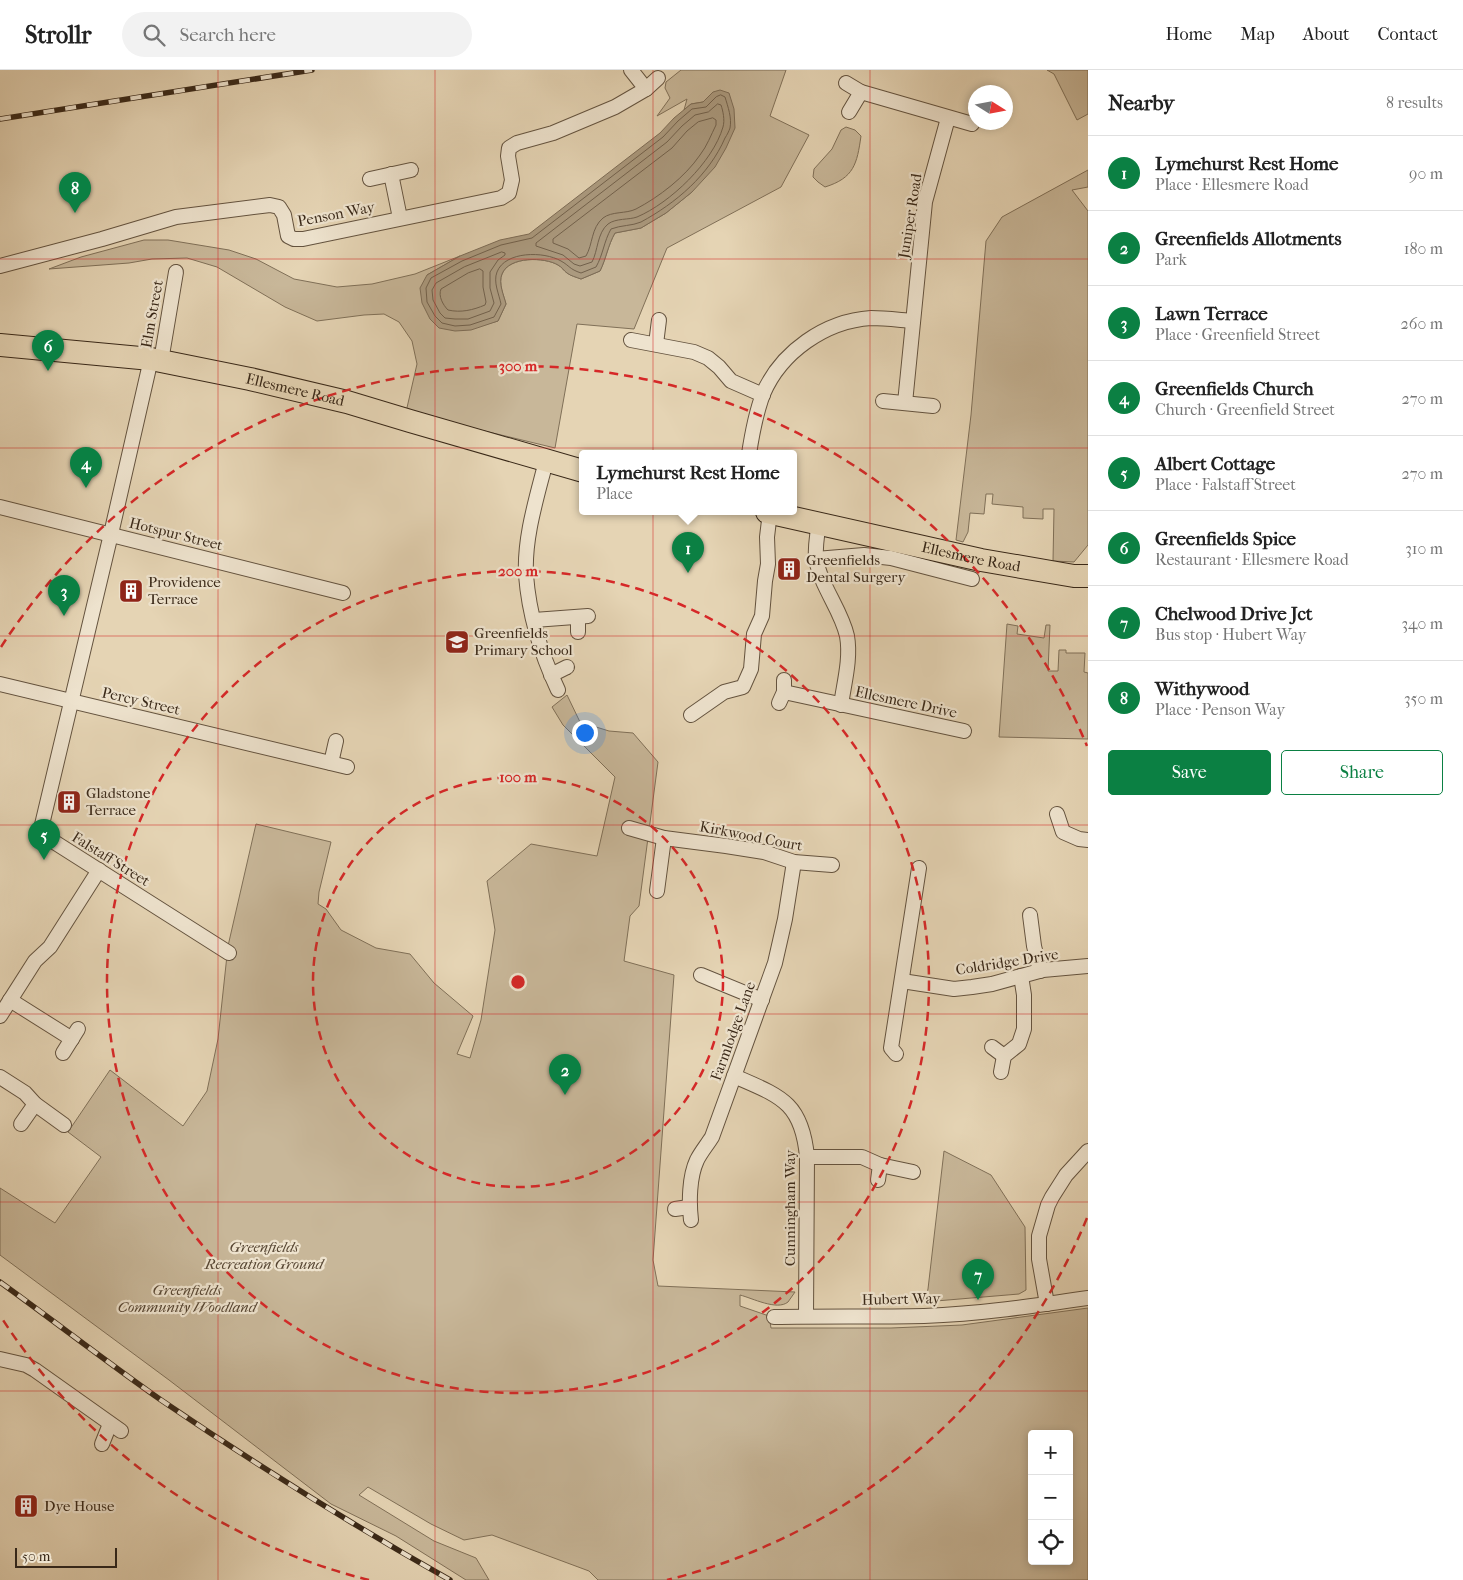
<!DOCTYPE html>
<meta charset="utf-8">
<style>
:root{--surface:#fff;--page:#f2f2f2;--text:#222;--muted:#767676;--line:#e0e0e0;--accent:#0b8043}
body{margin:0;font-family:"IM FELL French Canon",serif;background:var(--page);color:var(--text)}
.controls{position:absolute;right:15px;bottom:15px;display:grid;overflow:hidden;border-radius:5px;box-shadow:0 2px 8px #0003}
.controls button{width:45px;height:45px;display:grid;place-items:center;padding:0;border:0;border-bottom:1px solid var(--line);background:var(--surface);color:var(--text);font:25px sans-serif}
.compass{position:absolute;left:968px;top:15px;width:45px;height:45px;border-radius:50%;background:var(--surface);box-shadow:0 2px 8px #0003;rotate:101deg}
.scale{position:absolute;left:15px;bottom:12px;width:102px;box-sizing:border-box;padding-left:5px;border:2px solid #392818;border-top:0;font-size:14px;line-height:18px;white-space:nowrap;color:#392818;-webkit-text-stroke:4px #eee3ce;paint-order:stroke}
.you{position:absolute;left:584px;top:662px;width:18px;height:18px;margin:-12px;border:4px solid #fff;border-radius:50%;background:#1a73e8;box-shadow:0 0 0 8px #1a73e833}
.badge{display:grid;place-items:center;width:32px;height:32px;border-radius:50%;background:var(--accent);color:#fff;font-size:16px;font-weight:700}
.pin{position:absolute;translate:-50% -41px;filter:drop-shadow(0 1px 2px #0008)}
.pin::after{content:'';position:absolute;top:26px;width:18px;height:15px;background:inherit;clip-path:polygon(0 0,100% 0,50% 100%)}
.popup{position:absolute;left:579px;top:380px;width:218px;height:65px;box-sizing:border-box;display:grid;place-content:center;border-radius:5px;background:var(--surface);filter:drop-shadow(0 1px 4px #0005);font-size:16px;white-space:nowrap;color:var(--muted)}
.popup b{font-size:19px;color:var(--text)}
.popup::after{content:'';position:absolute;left:50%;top:100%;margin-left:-10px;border:10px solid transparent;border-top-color:var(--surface)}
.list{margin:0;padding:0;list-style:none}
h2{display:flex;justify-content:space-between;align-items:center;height:65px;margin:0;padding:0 20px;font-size:21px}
h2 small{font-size:16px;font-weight:400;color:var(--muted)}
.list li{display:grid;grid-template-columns:32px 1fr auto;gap:15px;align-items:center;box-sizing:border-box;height:75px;padding:0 20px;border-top:1px solid var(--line)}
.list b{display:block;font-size:19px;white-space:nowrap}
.list p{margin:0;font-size:16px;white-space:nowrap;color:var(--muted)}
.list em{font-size:16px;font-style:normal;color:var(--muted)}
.actions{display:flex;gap:10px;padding:15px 20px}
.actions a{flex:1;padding:11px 0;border:1px solid var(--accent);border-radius:5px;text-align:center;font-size:18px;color:var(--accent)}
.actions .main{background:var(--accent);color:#fff}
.icon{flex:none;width:28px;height:28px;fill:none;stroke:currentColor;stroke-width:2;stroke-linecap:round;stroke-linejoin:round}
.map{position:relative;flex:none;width:1088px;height:1510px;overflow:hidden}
header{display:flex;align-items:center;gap:30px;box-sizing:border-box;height:70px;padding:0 25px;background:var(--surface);border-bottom:1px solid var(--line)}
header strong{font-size:24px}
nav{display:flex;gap:28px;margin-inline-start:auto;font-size:18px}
.search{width:350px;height:45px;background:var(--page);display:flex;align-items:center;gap:12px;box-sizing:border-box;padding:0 18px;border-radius:28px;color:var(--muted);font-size:19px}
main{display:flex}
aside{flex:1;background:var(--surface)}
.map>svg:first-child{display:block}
</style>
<header>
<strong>Strollr</strong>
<div class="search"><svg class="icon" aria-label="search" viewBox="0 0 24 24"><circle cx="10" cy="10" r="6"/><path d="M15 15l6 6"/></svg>Search here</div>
<nav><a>Home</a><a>Map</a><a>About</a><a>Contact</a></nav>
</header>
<main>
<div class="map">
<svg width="1088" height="1510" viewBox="0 0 1088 1510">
<rect width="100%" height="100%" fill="#e5d4b4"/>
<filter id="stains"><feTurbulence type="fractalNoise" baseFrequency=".004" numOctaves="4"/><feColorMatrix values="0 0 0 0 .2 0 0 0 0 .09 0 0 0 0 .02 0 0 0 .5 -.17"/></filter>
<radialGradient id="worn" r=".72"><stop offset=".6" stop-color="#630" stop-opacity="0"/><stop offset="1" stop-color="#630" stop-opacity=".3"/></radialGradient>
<g fill="#c8b799" stroke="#807058" fill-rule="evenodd">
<path d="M 681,0 L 786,0 L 770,46 L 809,65 L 781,117 L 667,178 L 634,259 L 577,254 L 555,378 L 406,342 L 417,294 L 412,271 L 399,252 L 384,244 L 364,245 L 317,251 L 285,237 L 217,197 L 187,188 L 152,189 L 129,193 L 49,199 L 81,187 L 144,170 L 168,170 L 229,180 L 256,189 L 294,209 L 337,217 L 372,214 L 415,204 L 460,186 L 427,205 L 483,255 L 498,251 L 506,234 C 504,226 498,213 502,204 C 509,186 545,187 558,195 C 562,197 564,201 567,203 C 571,206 576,207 581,209 L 600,201 C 606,189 608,175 615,163 L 641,158 L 666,143 L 692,122 L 713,22 L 703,32 L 691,34 L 684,40 L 687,29 L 657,46 L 670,28 L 665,18 L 666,12 Z"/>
<path d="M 1047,0 L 1088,0 L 1088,44 L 1077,50 L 1054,4 Z"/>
<path d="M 846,57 L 855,60 L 861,66 C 857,94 854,108 825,117 L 818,112 L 813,107 L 814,99 L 832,79 L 841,60 Z"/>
<path d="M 1088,100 L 1088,117 L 1072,120 L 1088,141 L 1088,475 L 1074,492 L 1053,491 L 1054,439 L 1043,439 L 1043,449 L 1023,448 L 1023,437 L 992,434 L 993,424 L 986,424 L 984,444 L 970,443 L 968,462 L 963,472 L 956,470 L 971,345 L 986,171 L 1002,147 Z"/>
<path d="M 1007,554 L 1018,556 L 1017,564 L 1044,568 L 1046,555 L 1050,555 L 1048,601 L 1058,601 L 1059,580 L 1066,580 L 1066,583 L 1085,583 L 1084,602 L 1088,603 L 1088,669 L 999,667 Z"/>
<path d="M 567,625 L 580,652 L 609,661 L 633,663 L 658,692 L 639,836 L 630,846 L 624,891 L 674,905 L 653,1190 L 658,1216 L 795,1222 C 793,1225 790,1229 788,1232 C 777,1241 752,1228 740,1225 L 740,1236 L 769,1246 L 771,1258 L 891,1258 L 962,1255 L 1088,1238 L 1088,1510 L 598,1510 L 589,1501 L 492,1465 L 464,1470 L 431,1454 L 368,1417 L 359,1425 L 434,1471 L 476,1488 L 489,1510 L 466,1510 L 396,1466 L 331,1434 L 169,1310 L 0,1185 L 0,1118 L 55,1153 L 101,1087 L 68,1062 L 110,1000 L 183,1056 L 207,1021 L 218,969 L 228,876 L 256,754 L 331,772 L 319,822 L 318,834 L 326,839 L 341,860 L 376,878 L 410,884 L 434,913 L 473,946 L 457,984 L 470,988 L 481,950 L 495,860 L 487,811 L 531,774 L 597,786 L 615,707 L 563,655 L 552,637 ZM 1032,1364 L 1069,1364 L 1069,1491 L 1032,1491 Z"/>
<path d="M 944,1081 L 991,1105 L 1025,1157 L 1026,1220 L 1019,1224 L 924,1232 L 928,1219 Z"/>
</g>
<path fill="#ab9a7f" stroke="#7d6c56" d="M 720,20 L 729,23 L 734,39 L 735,58 L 726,78 L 715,97 L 692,122 L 666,143 L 641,158 L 615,163 C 608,175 606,189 600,201 L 581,209 C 576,207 571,206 567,203 C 564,201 562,197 558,195 C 545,187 509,186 502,204 C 498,213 504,226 506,234 L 498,251 L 471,260 L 455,261 L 439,258 L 430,249 L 422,233 L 420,218 L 427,205 L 460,186 L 500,170 L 529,164 L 660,63 L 674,48 L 691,34 L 703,32 L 713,22 Z"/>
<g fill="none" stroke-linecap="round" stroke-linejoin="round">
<g stroke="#72614c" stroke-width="1">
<path d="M 721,25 L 725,27 C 728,37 732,48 730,58 C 729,61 727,65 725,68 C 709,105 676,133 641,152 C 632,156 621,155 611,159 C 604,171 603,185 596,197 L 581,203 C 569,199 570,196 561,191 C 544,181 505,181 497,202 C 493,212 499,224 501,234 L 494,247 L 470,255 L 455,256 L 442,253 L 435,246 L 427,232 L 426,218 L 431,208 L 462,191 L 501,175 L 532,168 L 663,67 L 678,51 L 692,39 L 706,37 L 716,27 Z"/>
<path d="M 718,34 L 721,35 C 723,41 725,50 723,57 C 713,92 670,133 637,147 C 629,150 616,148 608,154 C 597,163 598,181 592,192 L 580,196 L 574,194 L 563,185 L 536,176 L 536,173 L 667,72 L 682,56 L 695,45 L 708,42 Z"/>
<path d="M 713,48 L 716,50 L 716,55 C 711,65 707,76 700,85 C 685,107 659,127 636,139 C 626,144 612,141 603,148 C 591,158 593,174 586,186 L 579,188 L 568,179 L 553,173 L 553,169 L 672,78 L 687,61 L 698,52 Z"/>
<path d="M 502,182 L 505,183 L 505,185 L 498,190 L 490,202 L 490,218 L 494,233 L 490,241 L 468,249 L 455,249 L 445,248 L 440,243 L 433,230 L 432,220 L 436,213 L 464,197 Z"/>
<path d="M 480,199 L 483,201 L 483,217 L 486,232 L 485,235 C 473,240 461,243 448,240 C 443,235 438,226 441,219 L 468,203 Z"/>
</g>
<defs>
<g id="minor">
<path d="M 631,0 L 646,19"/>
<path d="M 846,13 L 861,22 L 972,54"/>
<path d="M 849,42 L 861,22"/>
<path d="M 391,104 L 400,148"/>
<path d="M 370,109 L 411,100"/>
<path d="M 0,196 L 102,169 L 176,147 L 270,135 L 279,137 L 284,145 L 288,166 L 294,169 L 303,169 L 501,128 L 509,123 L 512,110 L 508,86 L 509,78 L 517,73 L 553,63 L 615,37 L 646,19 L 658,8"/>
<path d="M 631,270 L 694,282 L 708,288 L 719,297 L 731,311 L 763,325"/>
<path d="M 656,274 L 659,250"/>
<path d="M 151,289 L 111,464 L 40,763 L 229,883"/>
<path d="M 161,291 L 176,202"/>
<path d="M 883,331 L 933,336"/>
<path d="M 905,333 L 925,132 L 948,48"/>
<path d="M 749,384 C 752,364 756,343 763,324 C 781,282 825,251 871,248 C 885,248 900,250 913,251"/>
<path d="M 546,391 C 537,427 524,467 526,505 C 529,544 541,584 558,620"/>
<path d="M 0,437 L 343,523"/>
<path d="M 819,453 C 817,465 815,476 816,488 C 820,516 841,539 847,566 C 851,589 844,613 841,635"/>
<path d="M 816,489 L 864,485 L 891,488 L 972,509"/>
<path d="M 578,547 L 578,562"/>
<path d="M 534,550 L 588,546"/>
<path d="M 551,605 L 567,597"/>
<path d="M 0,614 L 347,697"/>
<path d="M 784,622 L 964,661"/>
<path d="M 779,633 L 784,622 L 784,610"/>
<path d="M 691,645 L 724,622 L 743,617 L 751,599 L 754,564 L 762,546 L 765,511 L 768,494 L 767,467 L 770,442"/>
<path d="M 331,693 L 336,671"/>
<path d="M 1057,744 L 1063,762 L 1079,769 L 1088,770"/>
<path d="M 629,758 L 664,768 L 726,776 L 764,782 L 794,792 L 832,795"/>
<path d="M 657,821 L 664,768"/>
<path d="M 1030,845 L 1034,876 L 1040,901"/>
<path d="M 701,905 L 762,930"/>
<path d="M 902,911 L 954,919 L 972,917 L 992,914 L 1043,900 L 1088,896"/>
<path d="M 10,930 L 72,969"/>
<path d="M 0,946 L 35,891 L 50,877 L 99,800"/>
<path d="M 992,977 L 1004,986"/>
<path d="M 63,983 L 78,959"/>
<path d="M 896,984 L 891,978 L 919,798"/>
<path d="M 1001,1002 L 1004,986 L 1019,974 L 1024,959 L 1024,925 L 1021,906"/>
<path d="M 734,1006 C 780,1026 802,1032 807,1087 L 806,1246"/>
<path d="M 0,1007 L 25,1023 L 35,1034 L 64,1055"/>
<path d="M 21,1054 L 35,1034"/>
<path d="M 807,1087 L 862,1087 L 880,1095 L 913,1102"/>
<path d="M 878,1110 L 880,1095"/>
<path d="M 675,1139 L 689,1137"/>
<path d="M 691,1150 C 689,1133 689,1107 697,1090 C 701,1082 707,1075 712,1067 L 775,893 L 785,849 L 794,792"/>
<path d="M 1047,1234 L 1039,1189 L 1039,1166 L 1048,1135 L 1052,1127 L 1066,1105 L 1088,1081"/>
<path d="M 774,1247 C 824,1246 874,1247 924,1246 C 979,1244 1034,1236 1088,1228"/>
<path d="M 0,1289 L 26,1295 L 35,1300 L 121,1361"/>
<path d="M 102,1374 L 110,1354"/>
</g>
<g id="primary">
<path id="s1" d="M 0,275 L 151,289 L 250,309 L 347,332 L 410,351 L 583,401"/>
<path id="s2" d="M 767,442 L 981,490 L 1074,506 L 1088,506"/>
</g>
</defs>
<use href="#minor" stroke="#64533f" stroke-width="16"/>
<use href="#primary" stroke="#392818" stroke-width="24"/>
<use href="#minor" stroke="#eee3ce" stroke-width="14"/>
<use href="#primary" stroke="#e5d4b4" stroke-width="22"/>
<defs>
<g id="rail">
<path d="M 0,49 L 312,0"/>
<path d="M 0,1212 C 54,1251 107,1292 161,1330 C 255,1394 351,1454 450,1510"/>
</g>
</defs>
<use href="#rail" stroke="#392818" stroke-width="5.5"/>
<use href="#rail" stroke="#eee3ce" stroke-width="4" stroke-dasharray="11" stroke-linecap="butt"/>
</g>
<path fill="none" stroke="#d62828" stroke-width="1" stroke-opacity="0.55" d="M 218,0 L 218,1510M 435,0 L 435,1510M 653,0 L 653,1510M 870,0 L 870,1510M 0,189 L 1088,189M 0,378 L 1088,378M 0,566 L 1088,566M 0,755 L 1088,755M 0,944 L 1088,944M 0,1132 L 1088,1132M 0,1321 L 1088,1321"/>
<g fill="none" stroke="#d62828" stroke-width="2.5" stroke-dasharray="9 6">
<circle cx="518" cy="912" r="205"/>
<circle cx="518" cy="912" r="411"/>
<path d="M1087 1148A616 616 0 0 1 667 1510M369 1510A616 616 0 0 1 1 1247M1 577A616 616 0 0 1 1087 676"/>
</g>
<defs>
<symbol id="building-square" viewBox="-11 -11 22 22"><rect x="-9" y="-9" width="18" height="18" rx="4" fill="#8f2418" stroke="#eee3ce"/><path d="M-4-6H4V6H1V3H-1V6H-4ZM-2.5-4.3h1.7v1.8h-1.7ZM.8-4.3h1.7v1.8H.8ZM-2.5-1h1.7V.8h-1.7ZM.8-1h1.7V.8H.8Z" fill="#fff"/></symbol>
<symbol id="school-square" viewBox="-11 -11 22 22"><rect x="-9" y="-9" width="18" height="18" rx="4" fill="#8f2418" stroke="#eee3ce"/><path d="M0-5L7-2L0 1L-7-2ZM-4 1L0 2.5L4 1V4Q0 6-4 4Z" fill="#fff"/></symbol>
</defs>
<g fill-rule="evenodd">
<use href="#building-square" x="775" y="485" width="28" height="28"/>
<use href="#building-square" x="117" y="507" width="28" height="28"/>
<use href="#school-square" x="443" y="558" width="28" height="28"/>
<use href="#building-square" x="55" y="718" width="28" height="28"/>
<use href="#building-square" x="12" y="1422" width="28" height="28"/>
</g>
<g text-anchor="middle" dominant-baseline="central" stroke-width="4.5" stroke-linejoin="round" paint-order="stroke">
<g font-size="15" fill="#392818" stroke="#eee3ce">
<text transform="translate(336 144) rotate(-11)">Penson Way</text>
<text transform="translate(910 146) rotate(-81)">Juniper Road</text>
<text transform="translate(152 244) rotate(-80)">Elm Street</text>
<text stroke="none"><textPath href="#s1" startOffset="299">Ellesmere Road</textPath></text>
<text transform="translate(176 464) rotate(14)">Hotspur Street</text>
<text stroke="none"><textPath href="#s2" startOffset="209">Ellesmere Road</textPath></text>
<text transform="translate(141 631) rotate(13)">Percy Street</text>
<text transform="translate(906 632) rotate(12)">Ellesmere Drive</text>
<text transform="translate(751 766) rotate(11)">Kirkwood Court</text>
<text transform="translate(111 789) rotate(32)">Falstaff Street</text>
<text transform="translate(1007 892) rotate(-9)">Coldridge Drive</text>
<text transform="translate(733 961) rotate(-70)">Farmlodge Lane</text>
<text transform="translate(790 1138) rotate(-90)">Cunningham Way</text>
<text transform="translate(901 1229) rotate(-1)">Hubert Way</text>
</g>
<g font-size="15" fill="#392818" stroke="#eee3ce" text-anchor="start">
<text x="806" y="490">Greenfields<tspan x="806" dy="17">Dental Surgery</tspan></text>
<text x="148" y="512">Providence<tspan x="148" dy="17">Terrace</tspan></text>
<text x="474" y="563">Greenfields<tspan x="474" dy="17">Primary School</tspan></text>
<text x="86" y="723">Gladstone<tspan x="86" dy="17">Terrace</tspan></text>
<text x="44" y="1436">Dye House</text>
</g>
<g font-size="15" font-style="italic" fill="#564532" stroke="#eee3ce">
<text x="264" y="1177">Greenfields<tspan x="264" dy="17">Recreation Ground</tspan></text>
<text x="187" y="1220">Greenfields<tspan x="187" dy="17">Community Woodland</tspan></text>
</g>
</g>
<circle cx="518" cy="912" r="8" fill="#d62828" stroke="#eee3ce" stroke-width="2.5"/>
<g font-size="15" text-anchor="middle" font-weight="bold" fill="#d62828" stroke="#eee3ce" stroke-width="4.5" stroke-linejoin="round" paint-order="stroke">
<text x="518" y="301">300 m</text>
<text x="518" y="506">200 m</text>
<text x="518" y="712">100 m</text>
</g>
<rect width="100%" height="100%" filter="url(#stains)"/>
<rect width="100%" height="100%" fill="url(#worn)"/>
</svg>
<div class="controls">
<button>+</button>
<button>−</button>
<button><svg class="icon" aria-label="locate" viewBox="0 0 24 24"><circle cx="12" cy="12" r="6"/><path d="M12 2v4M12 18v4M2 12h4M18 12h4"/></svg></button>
</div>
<svg class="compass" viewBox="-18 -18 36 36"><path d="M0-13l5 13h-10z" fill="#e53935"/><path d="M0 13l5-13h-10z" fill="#767676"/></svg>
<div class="scale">50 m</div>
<div class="you"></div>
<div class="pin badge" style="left:688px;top:503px">1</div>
<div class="popup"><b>Lymehurst Rest Home</b>Place</div>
<div class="pin badge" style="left:565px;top:1025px">2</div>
<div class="pin badge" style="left:64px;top:546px">3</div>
<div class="pin badge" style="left:86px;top:418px">4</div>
<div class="pin badge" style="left:44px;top:790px">5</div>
<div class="pin badge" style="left:48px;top:301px">6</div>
<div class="pin badge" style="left:978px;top:1230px">7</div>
<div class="pin badge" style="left:75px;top:143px">8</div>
</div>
<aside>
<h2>Nearby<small>8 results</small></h2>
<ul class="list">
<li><span class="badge">1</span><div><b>Lymehurst Rest Home</b><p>Place · Ellesmere Road</p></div><em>90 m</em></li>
<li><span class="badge">2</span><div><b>Greenfields Allotments</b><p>Park</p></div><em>180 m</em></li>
<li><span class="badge">3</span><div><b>Lawn Terrace</b><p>Place · Greenfield Street</p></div><em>260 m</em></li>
<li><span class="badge">4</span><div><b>Greenfields Church</b><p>Church · Greenfield Street</p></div><em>270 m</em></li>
<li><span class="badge">5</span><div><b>Albert Cottage</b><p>Place · Falstaff Street</p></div><em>270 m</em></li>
<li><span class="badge">6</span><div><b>Greenfields Spice</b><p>Restaurant · Ellesmere Road</p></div><em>310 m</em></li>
<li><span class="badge">7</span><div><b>Chelwood Drive Jct</b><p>Bus stop · Hubert Way</p></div><em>340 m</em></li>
<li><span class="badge">8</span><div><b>Withywood</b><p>Place · Penson Way</p></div><em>350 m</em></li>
</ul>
<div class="actions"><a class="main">Save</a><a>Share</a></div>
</aside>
</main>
